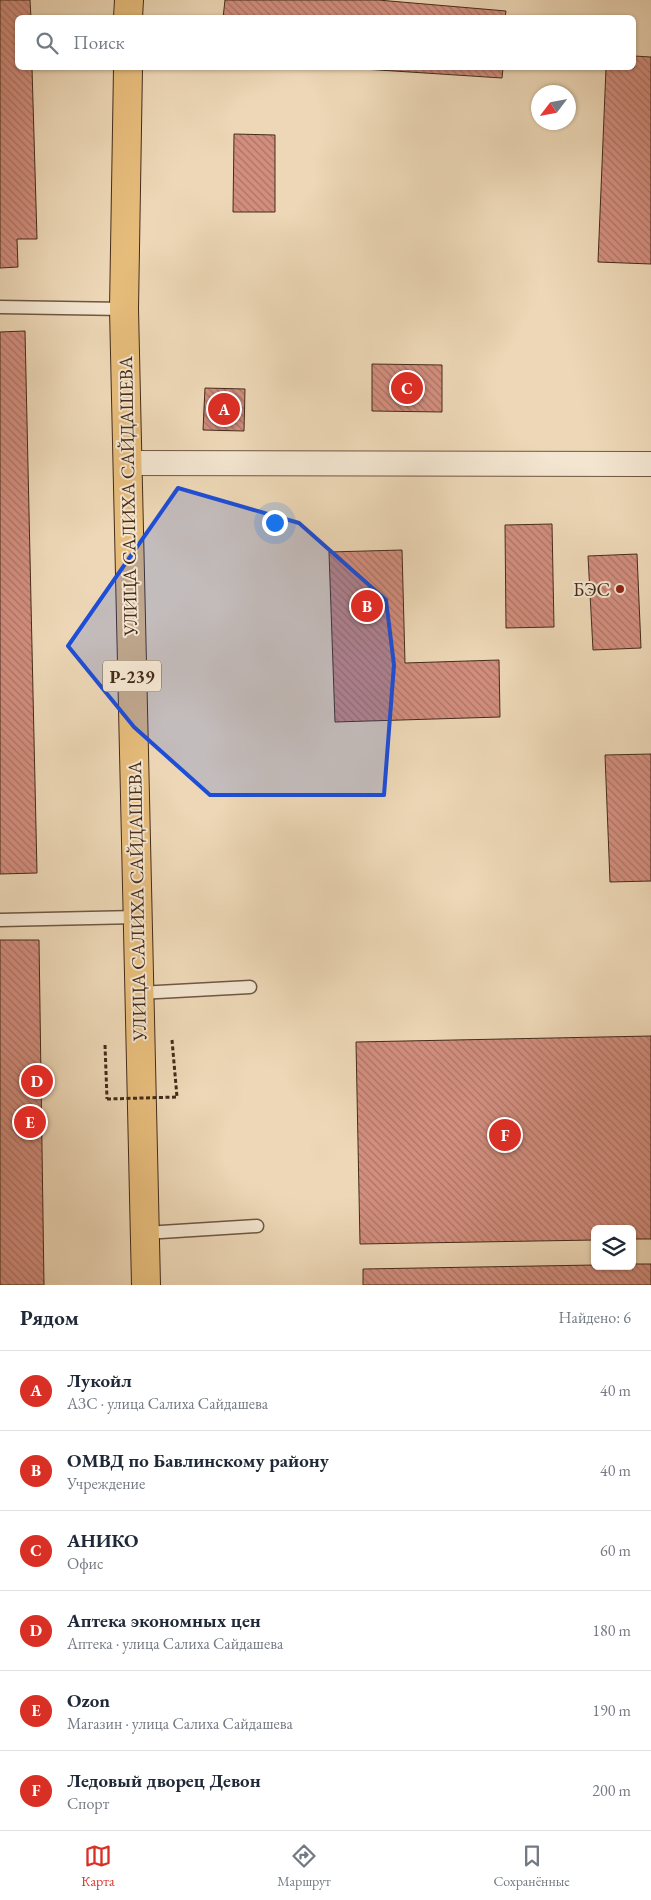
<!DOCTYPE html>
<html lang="ru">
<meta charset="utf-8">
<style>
:root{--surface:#fff;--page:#f6f6f7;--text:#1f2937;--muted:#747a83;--line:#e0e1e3;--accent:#d93025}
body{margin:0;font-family:"EB Garamond",serif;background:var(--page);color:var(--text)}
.controls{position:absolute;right:15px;bottom:15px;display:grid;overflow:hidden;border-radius:8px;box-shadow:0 1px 4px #0004}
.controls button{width:45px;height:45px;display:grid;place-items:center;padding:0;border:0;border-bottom:1px solid var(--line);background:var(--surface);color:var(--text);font:25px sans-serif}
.compass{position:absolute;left:531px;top:85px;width:45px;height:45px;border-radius:50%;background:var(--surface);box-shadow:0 1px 4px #0004;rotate:238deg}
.you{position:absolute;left:274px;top:522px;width:18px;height:18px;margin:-12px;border:4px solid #fff;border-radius:50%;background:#1a73e8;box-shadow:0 0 0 8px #1a73e833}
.badge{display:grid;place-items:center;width:32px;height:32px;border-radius:50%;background:var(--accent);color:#fff;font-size:16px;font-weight:700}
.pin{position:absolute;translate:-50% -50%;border:2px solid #fff;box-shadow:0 1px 5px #0006}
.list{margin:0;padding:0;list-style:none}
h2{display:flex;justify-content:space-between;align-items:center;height:65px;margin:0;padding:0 20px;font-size:21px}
h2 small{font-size:16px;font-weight:400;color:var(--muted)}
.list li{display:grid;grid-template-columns:32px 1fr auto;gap:15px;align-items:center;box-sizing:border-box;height:80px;padding:0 20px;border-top:1px solid var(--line)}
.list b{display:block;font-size:19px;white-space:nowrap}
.list p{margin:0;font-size:16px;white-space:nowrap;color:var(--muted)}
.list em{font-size:16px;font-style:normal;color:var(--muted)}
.icon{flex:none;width:28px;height:28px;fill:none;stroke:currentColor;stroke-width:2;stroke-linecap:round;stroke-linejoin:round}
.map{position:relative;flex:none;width:651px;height:1285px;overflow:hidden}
.search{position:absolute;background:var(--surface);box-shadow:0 1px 4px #0004;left:15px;right:15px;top:15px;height:55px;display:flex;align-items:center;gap:12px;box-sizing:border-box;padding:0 18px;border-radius:8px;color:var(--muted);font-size:19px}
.sheet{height:545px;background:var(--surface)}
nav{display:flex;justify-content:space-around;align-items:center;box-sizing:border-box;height:70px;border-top:1px solid var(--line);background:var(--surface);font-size:14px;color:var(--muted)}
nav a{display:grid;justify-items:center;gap:2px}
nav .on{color:var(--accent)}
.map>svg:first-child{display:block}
</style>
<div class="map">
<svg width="651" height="1285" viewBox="0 0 651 1285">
<defs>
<pattern id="building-back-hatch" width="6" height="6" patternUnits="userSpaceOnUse" patternTransform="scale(1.25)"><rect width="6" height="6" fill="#d28e7e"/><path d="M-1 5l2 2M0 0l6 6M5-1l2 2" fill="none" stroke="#ac7466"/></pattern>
</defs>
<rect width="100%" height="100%" fill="#edd7b6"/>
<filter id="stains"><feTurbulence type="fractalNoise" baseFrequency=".004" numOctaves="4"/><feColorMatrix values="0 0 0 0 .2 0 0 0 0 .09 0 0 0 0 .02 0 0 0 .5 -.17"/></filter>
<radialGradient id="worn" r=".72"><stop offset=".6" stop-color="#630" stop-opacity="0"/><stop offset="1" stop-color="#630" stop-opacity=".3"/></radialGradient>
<g fill="url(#building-back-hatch)" stroke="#452c1a">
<path d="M 0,0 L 30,0 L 31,18 L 18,18 L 18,68 L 32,68 L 37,239 L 17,239 L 18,267 L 0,268 Z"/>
<path d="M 225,0 L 378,0 L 506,11 L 505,18 L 223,18 Z"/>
<path d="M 634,56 L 651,57 L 651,264 L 598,262 L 606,68 L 634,68 Z"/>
<path d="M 348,68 L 503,68 L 502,78 Z"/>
<path d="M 234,134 L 275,135 L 275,212 L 233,212 Z"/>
<path d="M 25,331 L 37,873 L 0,874 L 0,332 Z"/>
<path d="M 372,364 L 442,365 L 442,412 L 372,411 Z"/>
<path d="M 205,388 L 245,389 L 244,431 L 203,430 Z"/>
<path d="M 552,524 L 554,627 L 506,628 L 505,525 Z"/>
<path d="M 402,550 L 405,663 L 499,660 L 500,717 L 335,722 L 329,552 Z"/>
<path d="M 637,554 L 641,648 L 593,650 L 588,556 Z"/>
<path d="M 651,754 L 651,881 L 610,882 L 605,755 Z"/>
<path d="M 0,940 L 39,940 L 44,1285 L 0,1285 Z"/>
<path d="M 651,1036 L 651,1239 L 632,1239 L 632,1229 L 595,1229 L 595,1240 L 360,1244 L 356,1042 Z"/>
<path d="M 632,1264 L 651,1264 L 651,1285 L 363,1285 L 363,1269 L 595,1265 L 632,1266 Z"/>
</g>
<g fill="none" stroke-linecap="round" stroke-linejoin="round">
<defs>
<g id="lane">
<path d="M 0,307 L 124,309"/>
<path d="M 0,920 L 137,917"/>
<path d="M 139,993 L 250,987"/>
<path d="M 145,1233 L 257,1226"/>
</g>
<path id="street" d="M 126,463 L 651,464"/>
<g id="highway">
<path d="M 128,18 L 129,0"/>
<path d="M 128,68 L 124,309 L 146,1285"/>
</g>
</defs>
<use href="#lane" stroke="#6f5741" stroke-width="15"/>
<use href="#street" stroke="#6f5741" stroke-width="26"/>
<use href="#highway" stroke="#452c1a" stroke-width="30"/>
<g stroke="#452c1a" stroke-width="3" stroke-dasharray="4 2.5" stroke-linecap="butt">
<path d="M 172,1040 L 177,1097"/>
<path d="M 105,1045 L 107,1099"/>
</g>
<use href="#lane" stroke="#f3e5d0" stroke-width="12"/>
<use href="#street" stroke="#f3e5d0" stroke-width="24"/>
<use href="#highway" stroke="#e6bc7b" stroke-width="28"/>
<path stroke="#452c1a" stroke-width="3" stroke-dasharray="4 2.5" stroke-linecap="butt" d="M 107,1099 L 177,1097"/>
</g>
<path fill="#1d4ed8" fill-opacity="0.2" stroke="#1d4ed8" stroke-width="4" stroke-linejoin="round" d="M 178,488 L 299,523 L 386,600 L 394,665 L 384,795 L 210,795 L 134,727 L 68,646 Z"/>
<circle fill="#8f2418" stroke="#f3e5d0" stroke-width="2" cx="620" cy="589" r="5"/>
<g text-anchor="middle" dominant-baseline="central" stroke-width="4" stroke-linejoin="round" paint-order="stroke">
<rect fill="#f3e5d0" stroke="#796451" stroke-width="1" x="103" y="660.5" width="58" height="31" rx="4"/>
<g font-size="18" font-weight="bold" fill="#452c1a">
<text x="132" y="676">Р-239</text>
</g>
<g font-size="19" fill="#452c1a" stroke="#f3e5d0">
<text transform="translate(128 496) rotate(-91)">УЛИЦА САЛИХА САЙДАШЕВА</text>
<text transform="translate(137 901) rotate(-91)">УЛИЦА САЛИХА САЙДАШЕВА</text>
</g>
<g font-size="19" fill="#452c1a" stroke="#f3e5d0" text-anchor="end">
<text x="610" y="589">БЭС</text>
</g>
</g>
<rect width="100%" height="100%" filter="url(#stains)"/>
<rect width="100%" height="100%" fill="url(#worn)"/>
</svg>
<div class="controls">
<button><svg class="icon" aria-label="layers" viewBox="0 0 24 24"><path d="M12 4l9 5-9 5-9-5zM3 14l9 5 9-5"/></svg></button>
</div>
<svg class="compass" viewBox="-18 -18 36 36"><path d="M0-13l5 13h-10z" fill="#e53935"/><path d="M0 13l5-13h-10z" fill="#747a83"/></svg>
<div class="you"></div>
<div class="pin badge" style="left:224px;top:409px">A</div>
<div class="pin badge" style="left:367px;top:606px">B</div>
<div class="pin badge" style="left:407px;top:388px">C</div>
<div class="pin badge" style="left:37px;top:1081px">D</div>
<div class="pin badge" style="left:30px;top:1122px">E</div>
<div class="pin badge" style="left:505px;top:1135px">F</div>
<div class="search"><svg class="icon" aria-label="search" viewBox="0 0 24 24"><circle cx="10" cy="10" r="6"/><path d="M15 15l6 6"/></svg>Поиск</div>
</div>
<section class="sheet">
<h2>Рядом<small>Найдено: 6</small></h2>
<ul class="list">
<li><span class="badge">A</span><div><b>Лукойл</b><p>АЗС · улица Салиха Сайдашева</p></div><em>40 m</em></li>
<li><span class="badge">B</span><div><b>ОМВД по Бавлинскому району</b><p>Учреждение</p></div><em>40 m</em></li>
<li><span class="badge">C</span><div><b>АНИКО</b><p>Офис</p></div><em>60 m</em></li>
<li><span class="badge">D</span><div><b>Аптека экономных цен</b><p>Аптека · улица Салиха Сайдашева</p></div><em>180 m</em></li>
<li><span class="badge">E</span><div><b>Ozon</b><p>Магазин · улица Салиха Сайдашева</p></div><em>190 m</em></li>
<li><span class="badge">F</span><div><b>Ледовый дворец Девон</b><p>Спорт</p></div><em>200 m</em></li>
</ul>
</section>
<nav>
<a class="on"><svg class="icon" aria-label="map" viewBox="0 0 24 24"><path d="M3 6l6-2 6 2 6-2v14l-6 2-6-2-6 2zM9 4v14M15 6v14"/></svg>Карта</a>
<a><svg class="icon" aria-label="directions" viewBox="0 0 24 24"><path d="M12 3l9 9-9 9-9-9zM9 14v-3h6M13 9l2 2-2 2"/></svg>Маршрут</a>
<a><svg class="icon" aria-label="saved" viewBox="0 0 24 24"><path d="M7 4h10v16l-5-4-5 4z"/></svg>Сохранённые</a>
</nav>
